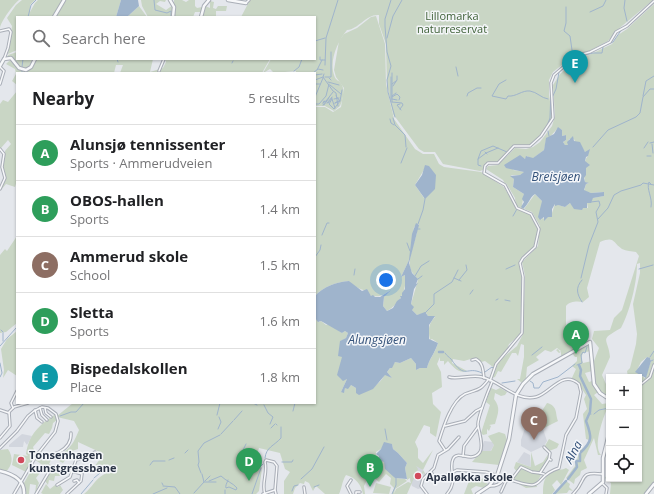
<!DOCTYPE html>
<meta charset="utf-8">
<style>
:root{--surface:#fff;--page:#f6f6f6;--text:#202124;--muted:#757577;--line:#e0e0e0;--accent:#d1495b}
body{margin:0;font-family:"Open Sans",sans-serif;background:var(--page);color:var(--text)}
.controls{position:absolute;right:12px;bottom:12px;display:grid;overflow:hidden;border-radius:0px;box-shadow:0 1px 3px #0004}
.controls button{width:36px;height:36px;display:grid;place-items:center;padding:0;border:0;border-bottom:1px solid var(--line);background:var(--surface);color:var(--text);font:20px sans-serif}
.you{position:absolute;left:386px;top:280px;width:14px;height:14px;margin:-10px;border:3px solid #fff;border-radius:50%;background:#1a73e8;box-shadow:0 0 0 6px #1a73e833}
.badge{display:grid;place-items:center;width:26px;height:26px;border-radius:50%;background:var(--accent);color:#fff;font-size:13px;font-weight:700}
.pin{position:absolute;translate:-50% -33px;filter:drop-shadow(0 1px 2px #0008)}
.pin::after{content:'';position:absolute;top:21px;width:14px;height:12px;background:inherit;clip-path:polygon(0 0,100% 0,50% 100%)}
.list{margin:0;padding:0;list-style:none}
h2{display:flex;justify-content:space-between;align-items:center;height:52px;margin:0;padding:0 16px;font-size:17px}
h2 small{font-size:13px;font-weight:400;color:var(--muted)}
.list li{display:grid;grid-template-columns:26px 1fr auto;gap:12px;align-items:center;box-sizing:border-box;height:56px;padding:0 16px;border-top:1px solid var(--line)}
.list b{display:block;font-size:15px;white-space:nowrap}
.list p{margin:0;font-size:13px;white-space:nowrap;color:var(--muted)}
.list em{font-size:13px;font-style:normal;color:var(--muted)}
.icon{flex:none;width:22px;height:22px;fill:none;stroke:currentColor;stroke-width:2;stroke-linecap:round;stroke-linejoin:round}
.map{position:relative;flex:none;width:654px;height:494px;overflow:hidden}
.search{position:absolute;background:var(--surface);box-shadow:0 1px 3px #0004;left:16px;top:16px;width:300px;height:44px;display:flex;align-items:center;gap:10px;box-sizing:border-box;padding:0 14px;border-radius:0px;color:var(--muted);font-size:15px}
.panel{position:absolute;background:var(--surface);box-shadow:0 1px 3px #0004;left:16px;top:72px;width:300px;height:332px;border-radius:0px}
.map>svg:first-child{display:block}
</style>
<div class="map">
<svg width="654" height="494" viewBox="0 0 654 494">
<rect width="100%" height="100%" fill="#e4e7ec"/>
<g fill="#d2d6de">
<path d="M 525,428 L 536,432 L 543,429 L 547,441 L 544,446 L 531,452 L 521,446 L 521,440 Z"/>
<path d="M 22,434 L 32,436 L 27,445 L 24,441 L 23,447 L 9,447 L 9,445 Z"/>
<path d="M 484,441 L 493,442 L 494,445 L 490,452 L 482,451 Z"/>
<path d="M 524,452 L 530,455 L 531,467 L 517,462 Z"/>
<path d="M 417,462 L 426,475 L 422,481 L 421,488 L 418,489 L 412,486 L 410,480 Z"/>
</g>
<g fill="#c9d6c5" fill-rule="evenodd">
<path d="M 0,0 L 19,0 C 13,5 1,21 0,28 Z"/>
<path d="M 22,0 L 35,0 L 30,5 L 30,12 L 35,3 L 38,0 L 63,0 L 53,17 L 17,17 L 17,50 L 8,54 L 12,26 L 7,18 L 16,5 Z"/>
<path d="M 66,0 L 121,0 L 116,17 L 55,17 Z"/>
<path d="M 141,0 L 166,0 L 165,2 L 160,1 L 156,4 L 166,10 L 173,5 L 172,17 L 148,17 L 142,6 Z"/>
<path d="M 174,0 L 182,0 L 186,2 L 189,0 L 195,0 L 195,6 L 197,8 L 202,7 L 201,12 L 195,12 L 193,17 L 174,17 Z"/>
<path d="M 250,0 L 653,0 L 616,31 L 608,41 L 587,52 L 576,54 L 553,72 L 549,80 L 549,94 L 552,117 L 541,134 L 530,146 L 513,146 L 497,162 L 486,163 L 483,170 L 480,171 L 443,164 L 435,152 L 424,152 L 419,149 L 393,114 L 387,84 L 386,44 L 379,24 L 379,15 C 366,14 359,29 347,30 C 338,41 329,60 334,75 C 335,79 337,80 340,82 C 346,89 343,99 340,106 L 334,111 L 325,106 L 315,106 L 315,73 L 296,73 L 296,71 L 274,73 L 270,69 L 263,73 L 271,59 L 315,59 L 315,17 L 241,17 Z"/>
<path d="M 210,1 L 214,2 L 213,8 L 216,9 L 218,6 L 227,6 L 226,11 L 216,11 L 216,17 L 202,17 L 205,6 L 210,8 Z"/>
<path d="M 654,4 L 654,482 L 644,494 L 610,494 L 611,483 L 605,478 L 609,472 L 609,479 L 639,479 L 639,389 L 641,384 L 639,385 L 641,378 L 639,376 L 628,377 L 627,371 L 630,368 L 636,344 L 637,334 L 633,304 L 640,273 L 640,263 L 637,264 C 637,283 630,311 621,328 C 598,341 608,337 610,357 L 602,375 L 609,391 L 609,399 L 594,385 L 594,361 L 599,348 L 592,339 L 594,331 L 610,330 L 614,318 L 622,310 L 639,256 L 636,252 C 632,251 626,251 622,249 C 612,242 615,236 600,242 L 587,288 L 589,297 L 583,302 C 577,301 570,301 566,306 L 566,328 L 579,330 L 582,340 L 583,340 L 582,344 L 576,346 L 573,343 L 576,348 L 561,356 L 561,352 L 559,353 L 556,350 L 558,349 L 560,352 L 561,351 L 557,348 L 551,352 L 545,350 L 536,357 L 539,360 L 527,367 L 526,378 L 522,383 L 517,379 L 520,379 L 524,357 L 524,345 L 521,344 L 518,356 L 516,353 L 512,353 L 501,372 L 498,371 L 495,377 L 492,378 L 499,361 L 517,346 L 523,334 L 525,276 L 522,262 L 538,246 L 540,226 L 532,212 L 516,206 L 515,198 L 506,183 L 505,184 L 503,180 L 486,169 L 488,166 L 498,165 L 515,148 L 526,149 L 533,147 L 540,142 L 552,126 L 555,116 L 553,85 L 560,74 L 578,58 L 589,55 L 612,44 L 618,35 L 627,29 ZM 558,128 L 562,130 L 562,136 L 566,135 L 566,140 L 563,142 L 565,145 L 568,145 L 569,139 L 574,139 L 575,142 L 580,145 L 588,156 C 583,160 584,175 585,182 L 589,184 L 586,184 L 584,191 L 591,193 L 603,192 L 604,196 L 593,198 L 587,203 L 588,208 C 576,207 580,211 570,203 L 565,207 L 555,204 L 552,213 L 545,219 L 542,218 L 541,220 L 542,201 L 535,194 L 524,209 L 522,205 L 524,194 L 513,187 L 514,179 L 511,175 L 520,175 L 525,172 L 513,170 L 523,158 L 525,159 L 527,156 L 532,159 L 544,150 L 546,141 ZM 647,357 L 651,359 L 651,361 L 645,378 L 636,372 L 641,362 Z"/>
<path d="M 139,6 L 147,17 L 127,17 Z"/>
<path d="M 376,16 L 385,44 L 386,84 L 394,119 L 415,149 L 423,154 L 434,154 L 439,164 L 444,167 L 481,172 L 504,187 L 517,209 L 531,215 L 538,227 L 535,243 L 533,248 L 522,257 L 519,261 L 522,276 L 520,335 L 509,344 L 507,350 L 501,356 L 493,367 L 485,361 L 481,362 L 474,358 L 464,361 L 453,359 L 452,363 L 467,371 C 459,374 453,367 448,361 L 444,365 L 444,361 L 440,361 L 440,357 L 437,364 L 441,372 L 442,387 L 432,393 L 433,404 L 441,412 L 436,437 L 430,433 L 430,427 L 424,425 L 415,442 L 418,449 L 418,458 L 423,463 L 433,450 L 423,470 L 426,475 L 422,480 L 421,479 L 425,474 L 423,473 L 420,478 L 423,470 L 416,466 L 418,469 L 407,494 L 394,494 L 396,489 L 408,482 L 411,483 L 410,478 L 407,480 L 405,468 L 407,463 L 398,453 L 393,449 L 392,444 L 389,444 L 376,452 L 376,455 L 384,462 L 395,478 L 405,479 L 407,481 L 395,489 L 394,494 L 392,494 L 394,488 L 390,484 L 391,478 L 386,474 L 379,482 L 374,478 L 367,480 L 364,486 L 365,494 L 363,494 C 361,484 356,478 346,475 C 342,481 342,488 339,494 L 325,494 L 316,486 L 313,491 L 309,483 L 305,481 L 304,484 L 300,483 L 295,488 L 293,494 L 284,494 L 284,481 L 290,472 L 285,469 L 280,453 L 259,448 L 255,461 L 262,468 L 259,491 L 256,494 L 84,494 C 96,484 93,479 109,472 L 104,467 L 94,467 L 104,454 L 78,442 L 78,449 L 72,451 L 63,463 L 53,458 C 69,450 72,447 79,430 L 74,421 L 57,417 L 57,420 L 53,423 L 52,428 L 49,434 L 45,433 L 33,447 L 34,450 L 31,454 L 34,459 L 26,472 L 12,465 L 14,454 L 28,456 L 26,454 C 29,434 39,425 56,414 L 57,416 L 73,403 L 315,403 L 315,318 L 319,322 L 321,321 L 326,325 L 330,324 L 342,333 L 345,331 L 348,333 L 346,338 L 341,341 L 339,354 L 343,357 C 342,365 336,371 341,379 L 347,379 L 341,392 L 344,392 L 345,388 L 351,385 L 356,388 L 356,393 C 368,392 380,385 385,374 L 392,378 L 387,372 L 395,362 L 400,363 L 411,358 L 416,364 L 416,370 L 420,368 L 427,368 C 429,359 435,354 438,343 L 432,339 L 430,340 C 428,331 428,324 435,317 L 428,316 L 426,313 L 417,315 L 412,310 L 411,304 L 418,280 C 416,276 411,273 410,267 C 408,258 415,241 417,232 L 415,232 L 419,224 L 414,227 L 410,258 L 401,277 L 405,275 C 407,290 401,303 387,311 L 383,306 L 384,297 L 390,290 C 383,296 380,297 371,296 C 366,288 355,290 349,281 C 336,282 323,287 315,296 L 315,107 L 325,107 L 333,112 L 341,107 L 344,88 L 336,77 L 334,70 L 339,41 L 344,34 L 357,28 L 371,17 ZM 425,168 C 442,170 434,193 424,198 L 415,185 Z"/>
<path d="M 17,52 L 17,59 L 34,59 L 31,65 L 24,69 L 20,68 L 13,58 L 7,58 L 8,55 Z"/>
<path d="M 11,59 C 16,66 20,74 30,69 L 36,59 L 153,59 L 150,72 L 163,68 L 166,62 L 165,59 L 270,59 L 262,73 L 120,73 L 123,65 L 116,65 L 114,73 L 17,73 L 17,85 L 12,81 L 16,74 L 15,69 L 6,64 Z"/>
<path d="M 17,91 L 17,180 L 15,187 L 6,184 L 1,190 L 6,177 L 3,166 L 5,151 L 11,144 L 8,140 L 1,148 L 0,148 L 0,104 L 3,100 L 8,102 Z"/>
<path d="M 17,236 L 17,323 L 6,332 L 0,333 L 0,255 L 5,249 L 7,251 Z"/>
<path d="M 17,331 L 17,376 L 8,370 L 3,378 L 4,370 L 1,349 L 7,339 Z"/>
<path d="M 588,343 L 590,345 L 590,351 L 583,353 L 581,358 L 583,363 L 592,361 L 592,371 L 585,373 L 589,382 L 592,381 L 598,392 L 594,395 L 602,404 L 609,403 L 609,410 L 606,411 C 602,422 593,446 601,455 L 598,455 L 594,438 L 584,460 L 587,468 L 581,471 L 580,475 L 575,479 L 574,484 L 566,478 L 575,466 L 580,450 L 587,446 L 589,440 L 586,439 L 583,414 L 587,409 L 584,399 L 586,395 L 580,386 L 571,380 L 576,369 L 572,366 L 577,361 L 577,357 L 575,357 L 572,353 Z"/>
<path d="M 491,388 L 496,390 L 500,388 L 507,392 L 505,395 L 501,396 L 495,393 L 494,399 C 501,408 498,413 495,424 L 489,425 L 491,426 L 489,431 L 487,429 L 487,434 L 483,435 L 481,433 L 490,405 L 486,402 Z"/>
<path d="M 547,403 C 558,406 555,413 558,421 L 544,428 L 538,417 Z"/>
<path d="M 499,432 L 505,434 L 507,440 L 499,465 L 472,462 L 482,451 L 491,451 L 494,445 L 488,436 Z"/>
<path d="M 549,439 L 559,444 L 557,448 L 549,451 L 550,453 L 549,458 L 552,459 L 551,461 L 549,460 L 542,472 L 544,474 L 541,475 L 536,484 L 537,487 L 526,488 L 508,478 L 517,472 L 514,468 L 516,462 L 531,467 L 531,452 L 535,466 L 543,462 L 549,453 L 543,449 Z"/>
<path d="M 8,449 C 14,458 12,465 6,472 L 0,470 L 0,450 Z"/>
<path d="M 43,457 L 44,460 L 52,458 L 49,464 L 51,465 L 50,467 L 46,465 L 36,478 L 39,483 L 35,494 L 36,485 L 30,484 L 29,494 L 25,494 L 24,483 L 32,469 L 37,471 L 41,464 L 34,459 Z"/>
<path d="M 58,468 L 66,471 L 63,471 L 61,476 L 55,476 L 54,481 L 49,480 L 48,485 L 45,481 L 50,473 Z"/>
<path d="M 566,468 L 569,470 L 561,485 L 557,480 L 552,485 L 555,490 L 552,494 L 543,494 C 543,483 544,473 557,470 C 561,469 563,470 566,468 Z"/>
<path d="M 471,476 L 475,480 L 486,478 L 482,482 L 489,484 L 484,488 L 476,486 L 471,489 L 473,494 L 464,494 Z"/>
<path d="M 566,481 L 570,484 L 569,487 L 573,491 L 569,490 L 567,493 L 554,494 Z"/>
<path d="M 376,483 L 391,487 L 389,494 L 373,493 Z"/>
<path d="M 46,484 L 50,489 L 55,485 L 58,487 L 60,485 L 63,490 L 60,494 L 43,494 L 41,493 Z"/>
</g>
<g fill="#9fb4cc">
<path d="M 121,0 L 138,0 L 139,6 L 127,17 L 116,17 Z"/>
<path d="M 558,127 L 562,130 L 562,136 L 566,135 L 566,140 L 563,142 L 565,145 L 568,145 L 567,142 L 573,136 L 574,141 L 580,142 L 585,152 L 590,149 L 588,156 L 586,157 L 585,161 L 590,165 L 586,168 L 586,175 L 584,178 L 585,182 L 589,183 L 586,184 L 584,190 L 591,193 L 604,192 L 604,196 L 593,198 L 591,203 L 587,203 L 587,208 L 583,208 L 582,210 L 574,209 L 570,203 L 565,207 L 558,205 L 555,206 L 555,204 L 552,209 L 552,217 L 548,217 L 544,221 L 544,217 L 540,220 L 538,217 L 542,201 L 535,194 C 529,198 529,204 523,209 L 521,207 L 524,202 L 522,199 L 524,194 L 513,187 L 514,179 L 510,176 L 520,175 L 524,172 L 506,168 L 504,165 L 520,155 L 525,159 L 526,156 L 533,158 L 544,150 L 546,138 L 554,134 Z"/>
<path d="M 425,165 L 429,166 L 436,175 L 435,189 L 425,199 L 415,185 L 422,175 Z"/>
<path d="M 416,223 L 419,225 L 409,263 L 412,273 L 418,279 L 416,284 L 418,283 L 414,289 L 411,304 L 414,307 L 412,310 L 417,315 L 425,312 L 428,316 L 435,316 L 429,325 L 429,339 L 438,343 C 435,353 429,359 427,368 L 420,368 L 416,370 L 416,364 L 411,358 L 400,363 L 395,362 L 392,368 L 390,368 L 387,372 L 392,378 L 385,375 L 373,389 L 359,395 L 356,393 L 356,388 L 351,385 L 348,389 L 345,388 L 344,393 L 341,392 L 347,379 L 343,381 L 337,375 L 342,357 L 338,356 L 340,341 L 346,338 L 348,333 L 345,331 L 342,333 L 321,321 L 318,322 L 315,318 L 315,296 C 323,287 336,282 349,281 L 362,291 L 367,289 L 371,296 L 373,295 L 375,297 L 380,297 L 391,290 L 384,297 L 383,306 L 387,311 L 393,308 L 397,301 L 401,298 L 400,296 L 402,296 L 402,293 L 405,289 L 405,275 L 401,277 L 409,260 L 412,234 Z"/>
<path d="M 647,357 L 650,358 L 651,361 L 646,378 L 635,372 Z"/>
<path d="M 384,442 L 392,444 L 393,449 L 398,453 L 407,463 L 405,468 L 407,479 L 395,478 L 385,469 L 384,462 L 378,460 L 379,456 L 376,454 L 381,449 Z"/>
</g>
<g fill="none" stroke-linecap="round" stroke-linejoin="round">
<g stroke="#9fb4cc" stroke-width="1">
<path d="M 154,0 L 155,10 L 167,13 L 171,11 L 171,17"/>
<path d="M 391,0 L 385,19 L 385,26 L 387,52 L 391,66 L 387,80 L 388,92 L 395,117"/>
<path d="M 625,0 L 624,8 L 627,21"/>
<path d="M 566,7 L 566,23 L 564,31 L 570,36 L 572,50"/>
<path d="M 590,12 L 603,6 L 606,0"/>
<path d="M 640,15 L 646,10"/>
<path d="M 28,17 L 31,5 L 36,0"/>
<path d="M 627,27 L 636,18"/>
<path d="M 387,38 L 393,16 L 402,0"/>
<path d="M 315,41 L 325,38"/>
<path d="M 605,45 L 613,42 L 622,29"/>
<path d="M 320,57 L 320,60 L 325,60"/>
<path d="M 117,59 L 118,62"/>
<path d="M 232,63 L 233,61"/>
<path d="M 325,65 L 326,38 L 338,0"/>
<path d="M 22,67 L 23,59"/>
<path d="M 456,67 L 458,76"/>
<path d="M 317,70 L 322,60"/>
<path d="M 22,71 L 22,73"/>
<path d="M 294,71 L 299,67 L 302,59"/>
<path d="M 313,73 L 318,69 L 323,70"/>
<path d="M 324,74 L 323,77 L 333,91 L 336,93 L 338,106"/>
<path d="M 315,75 L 322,74"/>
<path d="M 325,77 L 331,77 L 331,52"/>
<path d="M 329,78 L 331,80"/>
<path d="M 315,80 L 323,77"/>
<path d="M 506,80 L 499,84 L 492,96 L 506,99 L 508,96 C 516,97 522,90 530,91 C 537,92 541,98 548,99"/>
<path d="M 328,82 L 339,85"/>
<path d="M 315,84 L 320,84"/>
<path d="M 392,84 L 396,81"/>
<path d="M 330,85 L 341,94"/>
<path d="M 393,86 L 397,80 L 397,76"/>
<path d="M 336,96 L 340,101"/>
<path d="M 392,96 L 396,93"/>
<path d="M 467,96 L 468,93 L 477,88 L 481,88"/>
<path d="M 643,96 L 646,81 L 654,76"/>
<path d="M 315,97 L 323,78"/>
<path d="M 392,97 L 397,94 L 400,97 L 399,100"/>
<path d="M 552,98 L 556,89 L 559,72 L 575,58 L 593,53 L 602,53 L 603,47"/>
<path d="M 332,99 L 329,104 L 334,109 L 340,101 L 342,90"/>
<path d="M 332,99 L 335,108"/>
<path d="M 334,99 L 339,98"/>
<path d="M 392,99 L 397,100"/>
<path d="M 391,100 L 391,77"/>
<path d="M 392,102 L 392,73"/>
<path d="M 392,102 L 402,103 L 403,105 L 400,109"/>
<path d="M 323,103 L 325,101"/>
<path d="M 323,103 L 324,101"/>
<path d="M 327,103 L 332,97"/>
<path d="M 328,103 L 332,98"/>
<path d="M 335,103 L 339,101"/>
<path d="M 335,103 L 339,101"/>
<path d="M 315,104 L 319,104 L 326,96 L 329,84"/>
<path d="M 400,104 L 397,105 L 401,110"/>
<path d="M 323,105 L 333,92"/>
<path d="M 324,105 L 329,98"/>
<path d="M 393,118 L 395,125 L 405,135 L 406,147"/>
<path d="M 390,119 L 391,123 L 394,125"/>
<path d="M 547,126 L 550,118 L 551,90"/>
<path d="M 548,131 L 549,136"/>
<path d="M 650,143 L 654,142"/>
<path d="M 652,144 L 653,153"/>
<path d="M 593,147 L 608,130 L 636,117 L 640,113 L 643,97 L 650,89 L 654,89"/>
<path d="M 644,148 L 648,142"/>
<path d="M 485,152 L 487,154"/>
<path d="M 647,156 L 651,156"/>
<path d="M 478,159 L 481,151 L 493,146 L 507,152"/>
<path d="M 401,163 L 407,148"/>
<path d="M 481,166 L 478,165 L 478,159 L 486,153 L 498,148"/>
<path d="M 651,207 C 653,198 646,189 649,182 L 651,184"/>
<path d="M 513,216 L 517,209"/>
<path d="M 598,219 L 608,208 L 614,195 L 621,191 L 641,185 L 643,183 L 654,185"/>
<path d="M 418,224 L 423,210 L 425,199"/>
<path d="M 418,229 L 420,229"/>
<path d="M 322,235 L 327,223 L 329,223"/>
<path d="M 407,243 L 410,251"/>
<path d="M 315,257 L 320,250 L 321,245"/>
<path d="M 506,269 L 515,265"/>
<path d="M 639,269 L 653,265"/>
<path d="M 354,275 L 355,269"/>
<path d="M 415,276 L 421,266 L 429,261"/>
<path d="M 454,278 L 461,281"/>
<path d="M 581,278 L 589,245 L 598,222 L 596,212 L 600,205 L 599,201 L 591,202"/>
<path d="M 418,279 L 422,276"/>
<path d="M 459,280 L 467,270 L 466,265"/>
<path d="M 582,280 C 575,288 577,294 582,302"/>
<path d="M 470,294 L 473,290"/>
<path d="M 496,300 L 498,299"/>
<path d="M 505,300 L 510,301"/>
<path d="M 425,313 L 434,304 L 434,294 L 452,282 L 458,270"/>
<path d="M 1,330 L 3,332"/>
<path d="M 3,341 L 3,333"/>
<path d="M 0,346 L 16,328"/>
<path d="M 445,353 C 447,356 449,357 451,359 C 466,381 466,365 482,373"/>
<path d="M 532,355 L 542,347"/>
<path d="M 650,357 L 654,351"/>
<path d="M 651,361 L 653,360"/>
<path d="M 0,363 L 2,373 L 0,377"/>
<path d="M 577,365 L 582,363 L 581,355 L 583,352 L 585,353 L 587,347"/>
<path d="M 485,372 L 492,367 L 494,369"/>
<path d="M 636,377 L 638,374"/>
<path d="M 530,381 L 533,383 L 534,388 L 539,388 L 543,382 L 558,377 L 575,364"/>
<path d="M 502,383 L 515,381"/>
<path d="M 253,403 L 257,405"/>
<path d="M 264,405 L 268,413 L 273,417 L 270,424"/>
<path d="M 293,411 L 295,403"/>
<path d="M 589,414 L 591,414"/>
<path d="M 594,414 L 599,410 L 609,408"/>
<path d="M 217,415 L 220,403"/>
<path d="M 60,416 L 71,412 L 76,412 L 84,403"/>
<path d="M 234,420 L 242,411"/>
<path d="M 276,424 L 277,425"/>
<path d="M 271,428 L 275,424"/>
<path d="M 218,429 L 221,422 L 219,417"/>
<path d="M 385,429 L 387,440"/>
<path d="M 221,434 L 233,421"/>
<path d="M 242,452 L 246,444"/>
<path d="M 185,453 L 188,450"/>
<path d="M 265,458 C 266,447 274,446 281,438 L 281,427"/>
<path d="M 169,460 L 174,458"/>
<path d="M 282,462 L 292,462 L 293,460"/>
<path d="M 150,465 L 153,461 L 165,461"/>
<path d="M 260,467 L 263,464"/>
<path d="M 201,473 L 198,465 L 199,462 L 198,451 L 204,443 L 220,435"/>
<path d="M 94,478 L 100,473"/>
<path d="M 301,479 L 312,469 L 324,447"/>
<path d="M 205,481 L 210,476"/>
<path d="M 209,481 L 221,476 C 226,481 233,483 237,488 L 236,490 L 229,487 L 226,488 C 225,486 227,483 228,480"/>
<path d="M 204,482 L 216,482"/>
<path d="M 162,483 L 163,485"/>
<path d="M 163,486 L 175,487 L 180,494"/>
<path d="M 314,487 L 319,485"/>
<path d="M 292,491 L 294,486 L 298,485"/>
<path d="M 194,493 L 204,482 L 202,474"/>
<path d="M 81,494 L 93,480"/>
<path d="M 153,494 L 167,488"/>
<path d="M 225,494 L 225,490"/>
<path d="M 252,494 L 261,468"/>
<path d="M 392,494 L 396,485 L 396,478"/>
</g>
<g stroke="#9fb4cc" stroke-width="2.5">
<path d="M 439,352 L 443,352"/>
<path d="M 568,479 L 577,467 L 576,461 L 580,461 L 580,453 C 593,441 592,437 586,421 L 590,412 L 591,399 L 580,376 L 581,370 L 579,365"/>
<path d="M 554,494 L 566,481"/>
</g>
<defs>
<g id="pedestrian">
<path d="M 544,447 L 550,453 L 549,459 L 551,460"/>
<path d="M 544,474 L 540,473 L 549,459"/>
<path d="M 511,480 L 521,467 L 532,472 L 540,473"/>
<path d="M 490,486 C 495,486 500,485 503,480 L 506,481 L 511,478"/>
</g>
<g id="minor">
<path d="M 246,3 L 249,0"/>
<path d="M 0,31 L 9,29 L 11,32 L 8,48 L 4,59"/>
<path d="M 0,67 L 4,71 L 0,84"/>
<path d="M 159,71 L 164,59"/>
<path d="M 0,149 L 4,154 L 2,167 L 5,178 L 0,189"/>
<path d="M 472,360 L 476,359 C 483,363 483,370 484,378"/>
<path d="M 449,377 C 457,380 472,374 482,377 C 500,381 516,402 536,397 C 550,394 562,369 579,384 L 581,392 L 576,418 L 566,435 L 559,468 C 530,477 550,494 508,479"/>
<path d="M 629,377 L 630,377"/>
<path d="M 490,381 L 496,364 L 522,333 L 523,277 L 520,263 L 523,258 L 535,247 L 539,229 L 531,214 L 517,208 L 505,185 L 484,173 L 485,166 L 488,163 L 498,163 L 514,146 L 530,146 L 541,136 L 553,118 L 551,83 L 554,75 L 576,56 L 590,52 L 610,42 L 616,32 L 627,26 L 654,1"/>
<path d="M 639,386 L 650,377 L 654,365"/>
<path d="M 13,408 L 11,403 L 17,391"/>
<path d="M 40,408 L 42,415 L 47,420"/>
<path d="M 45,408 L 46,413 L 51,417"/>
<path d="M 0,410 L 9,413"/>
<path d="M 35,410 L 37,418 L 42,422"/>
<path d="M 445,426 L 465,421 L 476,411 L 482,408"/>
<path d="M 0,438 L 10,426 L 9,412 L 14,407 L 28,403"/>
<path d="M 0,448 L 17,431 L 28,416 L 34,411 L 42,407 L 48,408 L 56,414 L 58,421 L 55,432 L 36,456 L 14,494"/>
<path d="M 445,450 L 439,441 C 443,428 451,401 465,394 C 477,389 479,392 488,380"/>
<path d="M 36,456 C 50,458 72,451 71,433"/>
<path d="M 463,456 L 464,446 L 478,427"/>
<path d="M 431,472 L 434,477 L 439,479 L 457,470 L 486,472 L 507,479"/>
<path d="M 74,481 L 77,480 L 79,483"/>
<path d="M 602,483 L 607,488 L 606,494"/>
<path d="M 57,485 L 70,477 L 76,460 L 89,456 L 95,452"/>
<path d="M 304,487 L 305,494"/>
<path d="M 501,492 L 506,481"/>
<path d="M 36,494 L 49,472 L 59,467 L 82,474 L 81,481 L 67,494"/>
<path d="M 263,494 L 275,490"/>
<path d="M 265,494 C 261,484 268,473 265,462 L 266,460 L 274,462 L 277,466 L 275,490 L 276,494"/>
<path d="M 351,494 L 347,486 L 351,480"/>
<path d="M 356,494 L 356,492 L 360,492"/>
<path d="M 427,494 L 421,486 L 423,479 L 434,468 L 438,455 L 448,449 L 459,437"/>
<path d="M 447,494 C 459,480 448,470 453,459 C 457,449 472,464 480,452 C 484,445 479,433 478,425 C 477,419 489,389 492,382"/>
<path d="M 573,494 C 588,480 577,471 602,474"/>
</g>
<g id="tertiary">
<path d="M 170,0 L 174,7 L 173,17"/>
<path d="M 228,0 L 246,3"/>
<path d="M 54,17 L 64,0"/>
<path d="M 201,17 L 204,6 L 209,0"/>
<path d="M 0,66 L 4,59 L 11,58 L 19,68 L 26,70 L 31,67 L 35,59"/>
<path d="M 0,471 C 13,474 25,480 24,494"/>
<path d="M 477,494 L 489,486 L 497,476 L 509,439 L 516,395 L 523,384 L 533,374 L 590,342 L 594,384 L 600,393 L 609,399"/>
<path d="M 589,494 L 603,482 L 603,458 L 609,434"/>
<path d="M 646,494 L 654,484"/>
</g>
</defs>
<use href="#pedestrian" stroke="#a9aeb7" stroke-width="3.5"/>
<use href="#minor" stroke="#a9aeb7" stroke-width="3.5"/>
<use href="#tertiary" stroke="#a9aeb7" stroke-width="4.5"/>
<use href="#pedestrian" stroke="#f7f8fa" stroke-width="1.5"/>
<use href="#minor" stroke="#f7f8fa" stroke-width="1.5"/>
<use href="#tertiary" stroke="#f7f8fa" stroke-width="2.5"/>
<defs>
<path id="minor-bridge" d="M 507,479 L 508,479"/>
</defs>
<use href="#minor-bridge" stroke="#a9aeb7" stroke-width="3.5" stroke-linecap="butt"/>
<use href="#minor-bridge" stroke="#f7f8fa" stroke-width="1.5"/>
</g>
<g fill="#d1495b" stroke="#f4f6f9" stroke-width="1.5">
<circle cx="21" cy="460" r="4"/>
<circle cx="418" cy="476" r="4"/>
</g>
<g text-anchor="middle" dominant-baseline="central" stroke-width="3" stroke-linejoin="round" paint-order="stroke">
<g font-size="11" fill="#3f6138" stroke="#f4f6f9">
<text x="452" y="15">Lillomarka<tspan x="452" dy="13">naturreservat</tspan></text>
</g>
<g font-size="11" font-weight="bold" fill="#2b3445" stroke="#f4f6f9" text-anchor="start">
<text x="29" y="454">Tonsenhagen<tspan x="29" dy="13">kunstgressbane</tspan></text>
<text x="426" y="476">Apalløkka skole</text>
</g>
<g font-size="12" font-style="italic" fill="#34527a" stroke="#f4f6f9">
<text x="556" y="176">Breisjøen</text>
<text x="377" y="339">Alungsjøen</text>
<text transform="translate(573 452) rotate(-62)">Alna</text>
</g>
</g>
</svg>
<div class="controls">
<button>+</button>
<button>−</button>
<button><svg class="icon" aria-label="locate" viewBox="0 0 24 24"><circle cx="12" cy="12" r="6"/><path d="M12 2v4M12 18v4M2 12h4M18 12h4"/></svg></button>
</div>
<div class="you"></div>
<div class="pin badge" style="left:576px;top:354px;background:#2e9e5b">A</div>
<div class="pin badge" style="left:370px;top:487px;background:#2e9e5b">B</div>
<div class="pin badge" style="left:534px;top:440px;background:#8d6e63">C</div>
<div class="pin badge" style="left:249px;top:481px;background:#2e9e5b">D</div>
<div class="pin badge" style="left:575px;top:83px;background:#0f9aa8">E</div>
<div class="search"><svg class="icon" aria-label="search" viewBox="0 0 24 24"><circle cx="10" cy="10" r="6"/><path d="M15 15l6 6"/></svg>Search here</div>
<section class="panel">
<h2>Nearby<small>5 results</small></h2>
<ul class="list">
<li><span class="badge" style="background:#2e9e5b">A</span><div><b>Alunsjø tennissenter</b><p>Sports · Ammerudveien</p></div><em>1.4 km</em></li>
<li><span class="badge" style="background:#2e9e5b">B</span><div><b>OBOS-hallen</b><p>Sports</p></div><em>1.4 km</em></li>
<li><span class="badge" style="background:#8d6e63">C</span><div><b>Ammerud skole</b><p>School</p></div><em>1.5 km</em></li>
<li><span class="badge" style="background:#2e9e5b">D</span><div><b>Sletta</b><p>Sports</p></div><em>1.6 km</em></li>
<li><span class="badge" style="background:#0f9aa8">E</span><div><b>Bispedalskollen</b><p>Place</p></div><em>1.8 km</em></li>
</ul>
</section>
</div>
